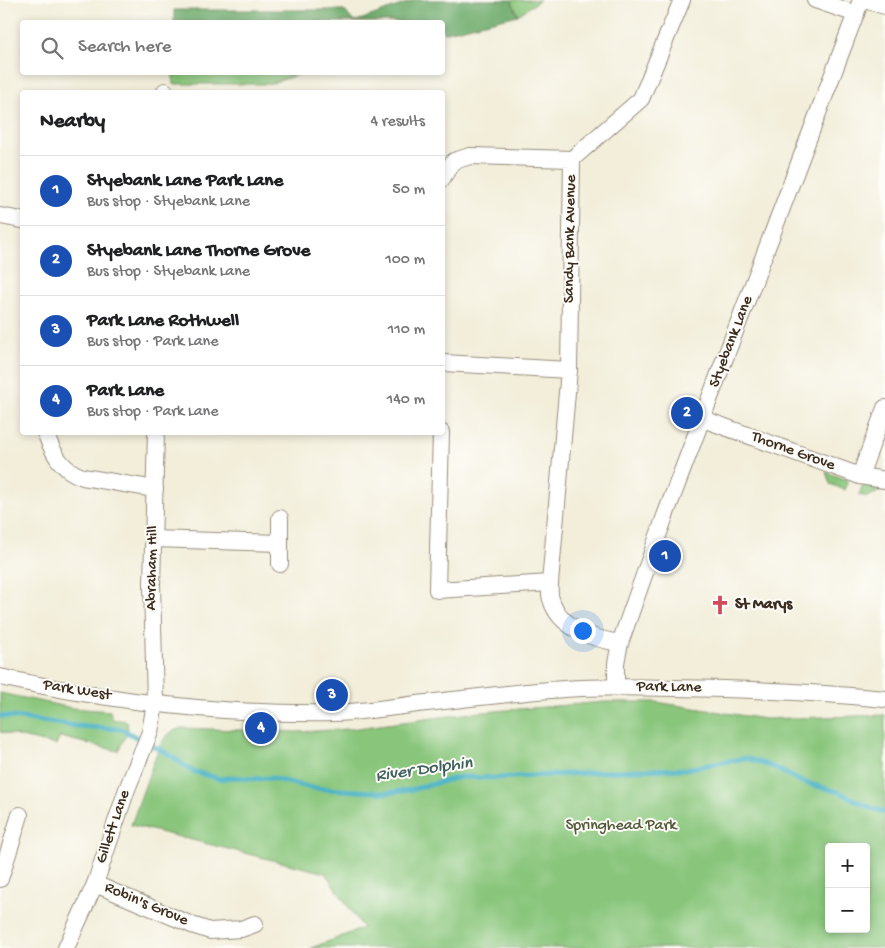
<!DOCTYPE html>
<meta charset="utf-8">
<style>
:root{--surface:#fff;--page:#f2f2f2;--text:#202124;--muted:#757577;--line:#e0e0e0;--accent:#d1495b}
body{margin:0;font-family:"Gochi Hand",sans-serif;background:var(--page);color:var(--text)}
.controls{position:absolute;right:15px;bottom:15px;display:grid;overflow:hidden;border-radius:5px;box-shadow:0 2px 8px #0003}
.controls button{width:45px;height:45px;display:grid;place-items:center;padding:0;border:0;border-bottom:1px solid var(--line);background:var(--surface);color:var(--text);font:25px sans-serif}
.you{position:absolute;left:582px;top:630px;width:18px;height:18px;margin:-12px;border:4px solid #fff;border-radius:50%;background:#1a73e8;box-shadow:0 0 0 8px #1a73e833}
.badge{display:grid;place-items:center;width:32px;height:32px;border-radius:50%;background:var(--accent);color:#fff;font-size:16px;font-weight:700}
.pin{position:absolute;translate:-50% -50%;border:2px solid #fff;box-shadow:0 1px 5px #0006}
.list{margin:0;padding:0;list-style:none}
h2{display:flex;justify-content:space-between;align-items:center;height:65px;margin:0;padding:0 20px;font-size:21px}
h2 small{font-size:16px;font-weight:400;color:var(--muted)}
.list li{display:grid;grid-template-columns:32px 1fr auto;gap:15px;align-items:center;box-sizing:border-box;height:70px;padding:0 20px;border-top:1px solid var(--line)}
.list b{display:block;font-size:19px;white-space:nowrap}
.list p{margin:0;font-size:16px;white-space:nowrap;color:var(--muted)}
.list em{font-size:16px;font-style:normal;color:var(--muted)}
.icon{flex:none;width:28px;height:28px;fill:none;stroke:currentColor;stroke-width:2;stroke-linecap:round;stroke-linejoin:round}
.map{position:relative;flex:none;width:885px;height:948px;overflow:hidden}
.search{position:absolute;background:var(--surface);box-shadow:0 2px 8px #0003;left:20px;top:20px;width:425px;height:55px;display:flex;align-items:center;gap:12px;box-sizing:border-box;padding:0 18px;border-radius:5px;color:var(--muted);font-size:19px}
.panel{position:absolute;background:var(--surface);box-shadow:0 2px 8px #0003;left:20px;top:90px;width:425px;height:345px;border-radius:5px}
.map>svg:first-child{display:block}
</style>
<div class="map">
<svg width="885" height="948" viewBox="0 0 885 948">
<rect width="100%" height="100%" fill="#fdfcf7"/>
<filter id="ink" filterUnits="userSpaceOnUse"><feTurbulence type="fractalNoise" baseFrequency=".02" numOctaves="2"/><feDisplacementMap in="SourceGraphic" scale="10" xChannelSelector="R" yChannelSelector="G"/><feConvolveMatrix kernelMatrix="1 2 1 2 8 2 1 2 1" color-interpolation-filters="sRGB"/></filter>
<filter id="wash" filterUnits="userSpaceOnUse"><feTurbulence type="fractalNoise" baseFrequency=".0096" numOctaves="4" result="noise"/><feDisplacementMap in="SourceGraphic" scale="20" xChannelSelector="R" yChannelSelector="G"/><feGaussianBlur stdDeviation="1.12" result="paint"/><feColorMatrix in="noise" values="0 0 0 0 0 0 0 0 0 0 0 0 0 0 0 0 0 1.4 0 .05"/><feComposite in="paint" operator="in"/></filter>
<g filter="url(#wash)">
<rect width="100%" height="100%" fill="#f2eeda"/>
<g fill="#89c67c" stroke="#62784d" fill-rule="evenodd">
<path d="M 511,0 L 540,0 L 518,15 Z"/>
<path d="M 173,73 L 173,72 L 303,73 L 269,84 L 173,84 Z"/>
<path d="M 826,472 L 848,480 L 845,490 L 830,484 Z"/>
<path d="M 863,484 L 885,488 L 885,489 L 867,497 L 859,495 Z"/>
<path d="M 0,693 L 72,708 L 110,711 L 112,719 L 127,721 L 128,731 L 118,751 L 60,737 L 56,745 L 0,732 Z"/>
<path d="M 604,702 L 656,702 L 765,719 L 885,715 L 885,948 L 311,948 L 363,928 L 325,873 L 131,825 L 157,752 C 163,739 168,731 182,728 L 297,732 L 350,729 L 471,713 ZM 829,847 L 866,847 L 866,929 L 829,929 Z"/>
</g>
<path fill="#6eab6c" stroke="#546a45" d="M 415,0 L 511,0 L 518,15 L 443,33 L 442,22 L 174,22 L 174,10 L 344,10 L 354,22 Z"/>
<g fill="none" stroke-linecap="round" stroke-linejoin="round">
<path stroke="#46b1c4" stroke-width="5" d="M 0,716 L 21,718 L 76,726 L 121,729 L 170,755 L 192,771 L 220,779 L 234,777 L 253,779 L 271,778 L 312,788 L 387,793 L 410,790 L 460,777 L 496,778 L 637,770 L 686,769 L 746,758 L 773,767 L 802,782 L 839,792 L 871,808 L 885,812"/>
</g>
</g>
<g filter="url(#ink)">
<g fill="none" stroke-linecap="round" stroke-linejoin="round">
<defs>
<g id="minor">
<path d="M 815,0 L 856,14"/>
<path d="M 865,0 L 885,6"/>
<path d="M 165,91 L 165,92"/>
<path d="M 572,159 L 641,99 L 682,0"/>
<path d="M 442,179 L 444,175 L 454,161 L 470,156 L 572,159 L 569,370 L 550,583 C 550,588 549,594 551,599 C 559,628 593,639 620,643"/>
<path d="M 0,216 L 22,220"/>
<path d="M 443,363 L 569,370"/>
<path d="M 703,419 L 860,476 L 885,480"/>
<path d="M 45,432 C 53,453 61,470 83,477 L 155,489"/>
<path d="M 441,432 L 437,590 L 550,583"/>
<path d="M 860,476 L 885,408"/>
<path d="M 280,518 L 280,564"/>
<path d="M 153,539 L 280,543"/>
<path d="M 0,677 C 109,701 221,715 333,713 C 361,712 389,708 417,704 C 466,699 515,692 564,689 C 601,686 638,687 675,688 C 745,689 815,692 885,699"/>
<path d="M 616,687 L 616,663 L 620,643 L 665,516 L 861,0"/>
<path d="M 0,879 L 20,815"/>
<path d="M 95,884 L 192,925 L 210,931 L 241,929 L 255,924"/>
<path d="M 66,948 L 95,884 L 127,789 L 150,732 L 155,703 L 152,585 L 156,432"/>
</g>
</defs>
<use href="#minor" stroke="#968c7c" stroke-width="18"/>
<use href="#minor" stroke="#fff" stroke-width="16"/>
</g>
</g>
<defs>
<symbol id="church-bare" viewBox="-9 -9 18 18"><path d="M-1.2-6h2.4v3.5h3.3v2.4h-3.3V6h-2.4V-.1h-3.3v-2.4h3.3Z" fill="#d1495b" stroke="#fdfcf7" stroke-width="2.5" paint-order="stroke"/></symbol>
</defs>
<g fill-rule="evenodd">
<use href="#church-bare" x="706" y="591" width="28" height="28"/>
</g>
<g text-anchor="middle" dominant-baseline="central" stroke-width="4" stroke-linejoin="round" paint-order="stroke">
<g font-size="16" fill="#3b2a1e" stroke="#fdfcf7">
<text transform="translate(571 239) rotate(-89)">Sandy Bank Avenue</text>
<text transform="translate(732 342) rotate(-69)">Styebank Lane</text>
<text transform="translate(793 452) rotate(20)">Thorne Grove</text>
<text transform="translate(153 568) rotate(-89)">Abraham Hill</text>
<text transform="translate(669 688) rotate(1)">Park Lane</text>
<text transform="translate(77 691) rotate(9)">Park West</text>
<text transform="translate(114 827) rotate(-71)">Gillett Lane</text>
<text transform="translate(146 905) rotate(23)">Robin's Grove</text>
</g>
<g font-size="16" font-weight="bold" fill="#3b2a1e" stroke="#fdfcf7" text-anchor="start">
<text x="735" y="605">St Marys</text>
</g>
<g font-size="16" fill="#52593a" stroke="#fdfcf7">
<text x="621" y="826">Springhead Park</text>
</g>
<g font-size="18" font-style="italic" fill="#3f6060" stroke="#fdfcf7">
<text transform="translate(424 770) rotate(-8)">River Dolphin</text>
</g>
</g>
</svg>
<div class="controls">
<button>+</button>
<button>−</button>
</div>
<div class="you"></div>
<div class="pin badge" style="left:665px;top:556px;background:#1a4fb4">1</div>
<div class="pin badge" style="left:687px;top:413px;background:#1a4fb4">2</div>
<div class="pin badge" style="left:332px;top:695px;background:#1a4fb4">3</div>
<div class="pin badge" style="left:261px;top:728px;background:#1a4fb4">4</div>
<div class="search"><svg class="icon" aria-label="search" viewBox="0 0 24 24"><circle cx="10" cy="10" r="6"/><path d="M15 15l6 6"/></svg>Search here</div>
<section class="panel">
<h2>Nearby<small>4 results</small></h2>
<ul class="list">
<li><span class="badge" style="background:#1a4fb4">1</span><div><b>Styebank Lane Park Lane</b><p>Bus stop · Styebank Lane</p></div><em>50 m</em></li>
<li><span class="badge" style="background:#1a4fb4">2</span><div><b>Styebank Lane Thorne Grove</b><p>Bus stop · Styebank Lane</p></div><em>100 m</em></li>
<li><span class="badge" style="background:#1a4fb4">3</span><div><b>Park Lane Rothwell</b><p>Bus stop · Park Lane</p></div><em>110 m</em></li>
<li><span class="badge" style="background:#1a4fb4">4</span><div><b>Park Lane</b><p>Bus stop · Park Lane</p></div><em>140 m</em></li>
</ul>
</section>
</div>
